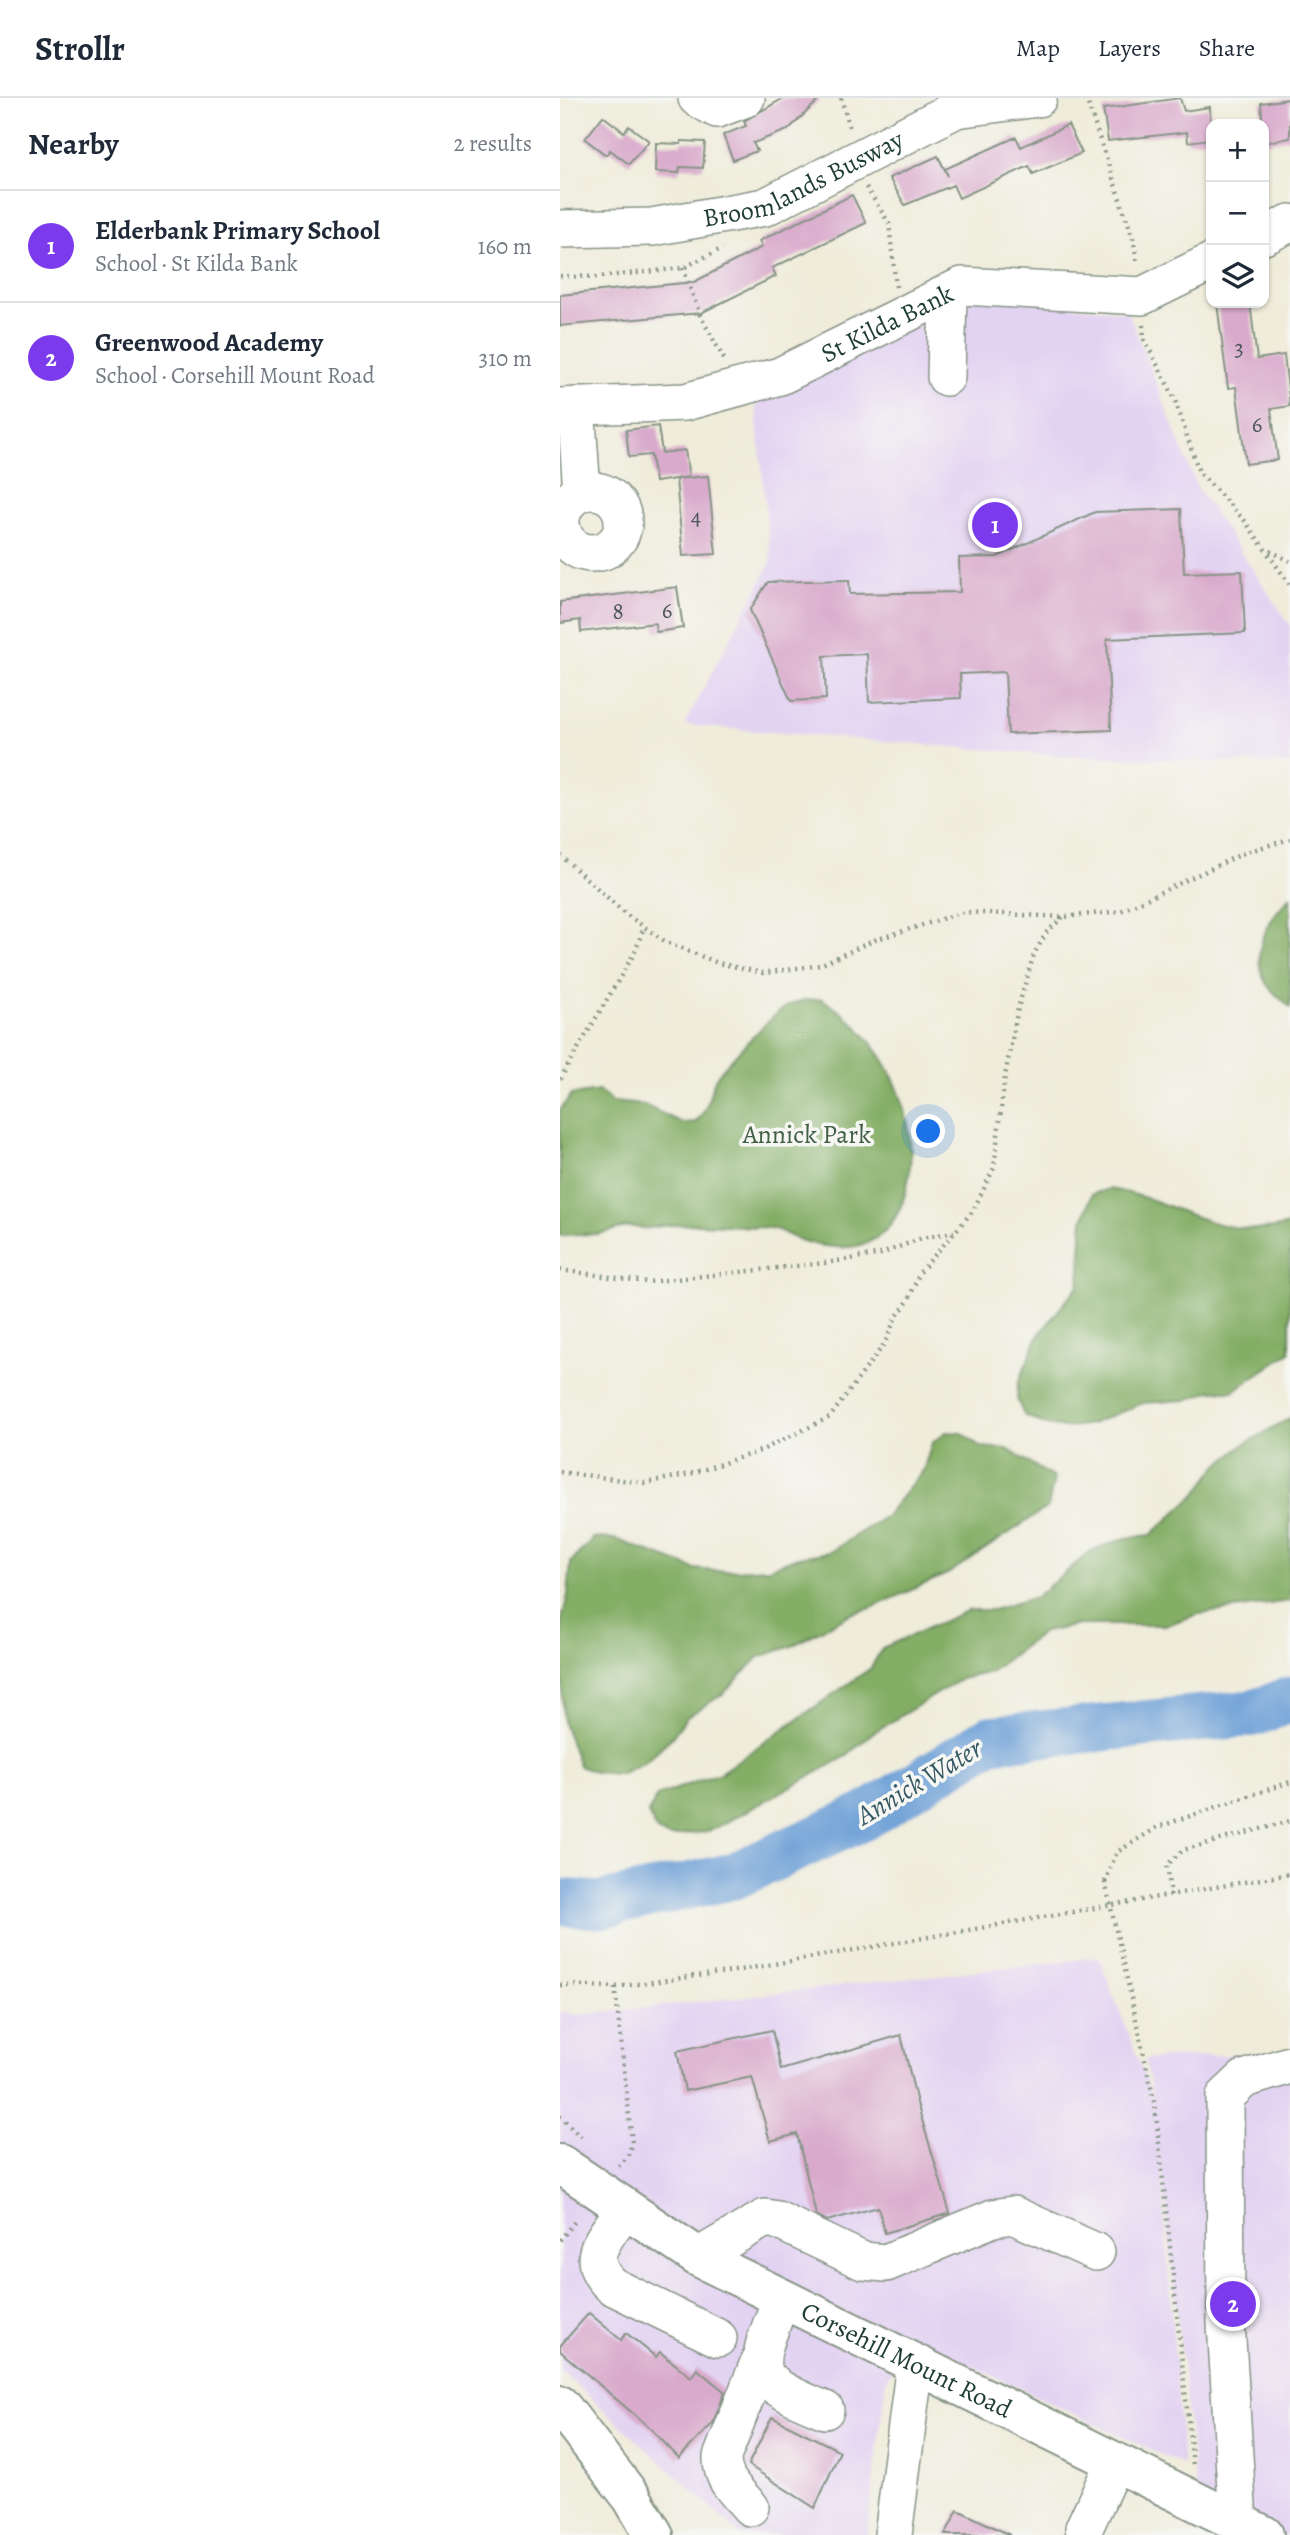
<!DOCTYPE html>
<meta charset="utf-8">
<style>
:root{--surface:#fff;--page:#f2f2f3;--text:#1f2937;--muted:#747a83;--line:#e0e1e3;--accent:#7c3aed}
body{margin:0;font-family:Alegreya,serif;background:var(--page);color:var(--text)}
.controls{position:absolute;right:21px;top:21px;display:grid;overflow:hidden;border-radius:14px;box-shadow:0 2px 5px #0004}
.controls button{width:63px;height:63px;display:grid;place-items:center;padding:0;border:0;border-bottom:2px solid var(--line);background:var(--surface);color:var(--text);font:35px sans-serif}
.you{position:absolute;left:369px;top:1034px;width:24px;height:24px;margin:-18px;border:5px solid #fff;border-radius:50%;background:#1a73e8;box-shadow:0 0 0 10px #1a73e833}
.badge{display:grid;place-items:center;width:46px;height:46px;border-radius:50%;background:var(--accent);color:#fff;font-size:23px;font-weight:700}
.pin{position:absolute;translate:-50% -50%;border:4px solid #fff;box-shadow:0 2px 7px #0006}
.list{margin:0;padding:0;list-style:none}
h2{display:flex;justify-content:space-between;align-items:center;height:91px;margin:0;padding:0 28px;font-size:30px}
h2 small{font-size:23px;font-weight:400;color:var(--muted)}
.list li{display:grid;grid-template-columns:46px 1fr auto;gap:21px;align-items:center;box-sizing:border-box;height:112px;padding:0 28px;border-top:2px solid var(--line)}
.list b{display:block;font-size:26px;white-space:nowrap}
.list p{margin:0;font-size:23px;white-space:nowrap;color:var(--muted)}
.list em{font-size:23px;font-style:normal;color:var(--muted)}
.icon{flex:none;width:38px;height:38px;fill:none;stroke:currentColor;stroke-width:2;stroke-linecap:round;stroke-linejoin:round}
.map{position:relative;flex:none;width:730px;height:2437px;overflow:hidden}
header{display:flex;align-items:center;gap:42px;box-sizing:border-box;height:98px;padding:0 35px;background:var(--surface);border-bottom:2px solid var(--line)}
header strong{font-size:33px}
nav{display:flex;gap:38px;margin-inline-start:auto;font-size:24px}
main{display:flex}
aside{flex:1;background:var(--surface)}
.map>svg:first-child{display:block}
</style>
<header>
<strong>Strollr</strong>
<nav><a>Map</a><a>Layers</a><a>Share</a></nav>
</header>
<main>
<aside>
<h2>Nearby<small>2 results</small></h2>
<ul class="list">
<li><span class="badge">1</span><div><b>Elderbank Primary School</b><p>School · St Kilda Bank</p></div><em>160 m</em></li>
<li><span class="badge">2</span><div><b>Greenwood Academy</b><p>School · Corsehill Mount Road</p></div><em>310 m</em></li>
</ul>
</aside>
<div class="map">
<svg width="730" height="2437" viewBox="0 0 730 2437">
<rect width="100%" height="100%" fill="#f6f6f2"/>
<filter id="ink" filterUnits="userSpaceOnUse"><feTurbulence type="fractalNoise" baseFrequency=".0143" numOctaves="2"/><feDisplacementMap in="SourceGraphic" scale="14" xChannelSelector="R" yChannelSelector="G"/><feConvolveMatrix kernelMatrix="1 2 1 2 8 2 1 2 1" color-interpolation-filters="sRGB"/></filter>
<filter id="wash" filterUnits="userSpaceOnUse"><feTurbulence type="fractalNoise" baseFrequency=".00686" numOctaves="4" result="noise"/><feDisplacementMap in="SourceGraphic" scale="28" xChannelSelector="R" yChannelSelector="G"/><feGaussianBlur stdDeviation="1.57" result="paint"/><feColorMatrix in="noise" values="0 0 0 0 0 0 0 0 0 0 0 0 0 0 0 0 0 1.4 0 .05"/><feComposite in="paint" operator="in"/></filter>
<g filter="url(#wash)">
<rect width="100%" height="100%" fill="#efecda"/>
<g fill="#e3d3f2">
<path d="M 421,199 L 568,214 L 637,389 L 730,527 L 730,666 L 505,658 L 124,627 L 211,464 L 195,301 Z"/>
<path d="M 539,1859 L 593,2001 L 585,1961 L 730,1954 L 730,2437 L 704,2437 L 637,2404 L 599,2045 L 623,2367 L 350,2239 L 326,2282 L 307,2437 L 181,2437 L 0,2272 L 0,1913 L 19,1917 Z"/>
</g>
<g fill="#84ae66" stroke="#52764d" stroke-width="2">
<path d="M 730,799 L 730,909 C 723,902 711,894 706,885 C 689,854 708,821 730,799 Z"/>
<path d="M 262,901 C 309,930 341,978 349,1033 C 356,1084 340,1154 276,1149 C 262,1148 247,1145 235,1140 C 227,1137 219,1131 210,1130 C 170,1127 128,1123 89,1130 C 82,1131 75,1128 68,1129 C 57,1130 47,1135 37,1136 C 24,1137 13,1135 0,1138 L 0,1012 L 11,997 L 39,993 L 53,1004 L 84,1007 L 122,1025 L 136,1024 C 150,1010 148,996 156,980 C 163,968 213,917 225,909 C 236,902 249,902 262,901 Z"/>
<path d="M 549,1091 C 616,1101 658,1145 730,1127 L 730,1254 L 673,1293 L 650,1293 L 626,1302 L 583,1305 L 531,1326 L 504,1330 L 484,1326 L 464,1317 L 457,1301 L 458,1285 L 478,1238 L 519,1187 L 523,1122 L 532,1096 Z"/>
<path d="M 730,1320 L 730,1503 L 639,1516 L 606,1527 L 519,1527 L 483,1534 L 430,1574 L 401,1581 L 311,1636 L 285,1659 L 150,1733 L 109,1739 L 97,1733 L 88,1715 L 97,1698 L 160,1675 L 311,1570 L 322,1550 L 409,1512 L 433,1512 L 476,1499 L 531,1453 L 565,1440 L 591,1437 L 637,1395 L 657,1368 L 683,1347 Z"/>
<path d="M 386,1334 L 402,1335 L 421,1349 L 447,1351 L 494,1380 L 488,1409 L 389,1475 L 311,1510 L 290,1516 L 232,1548 L 199,1559 L 163,1596 L 127,1619 L 111,1640 L 85,1664 L 60,1676 L 35,1674 L 19,1668 L 3,1624 L 2,1521 L 8,1497 L 11,1464 L 33,1440 L 55,1441 L 135,1471 L 156,1473 L 209,1470 L 238,1459 L 270,1454 L 326,1418 L 363,1373 L 372,1345 Z"/>
</g>
<g fill="none" stroke-linecap="round" stroke-linejoin="round">
<path stroke="#6b9ed6" stroke-width="47" d="M 0,1804 L 39,1807 L 174,1778 L 306,1718 L 430,1641 L 694,1615 L 730,1602"/>
</g>
<g id="blocks">
<g fill="#d9aacc">
<path d="M 224,0 L 261,0 L 228,32 L 193,45 L 197,53 L 173,62 L 163,37 L 186,28 L 184,23 Z"/>
<path d="M 620,0 L 624,13 L 650,9 L 651,41 L 628,44 L 627,34 L 548,43 L 543,11 Z"/>
<path d="M 730,1 L 730,40 L 704,45 L 701,5 Z"/>
<path d="M 43,18 L 64,34 L 69,28 L 89,43 L 69,66 L 50,52 L 46,57 L 25,41 Z"/>
<path d="M 508,27 L 522,55 L 473,76 L 469,68 L 399,100 L 393,87 L 345,107 L 329,80 L 378,58 L 388,78 L 385,71 L 456,39 L 461,49 Z"/>
<path d="M 121,43 L 145,44 L 143,70 L 120,69 L 119,75 L 95,74 L 96,45 L 121,46 Z"/>
<path d="M 292,97 L 306,125 L 212,170 L 216,178 L 141,215 L 0,228 L 0,197 L 134,184 L 202,149 L 199,143 Z"/>
<path d="M 657,205 L 690,205 L 697,261 L 724,257 L 730,308 L 711,311 L 718,362 L 686,366 L 676,289 L 668,290 Z"/>
<path d="M 98,328 L 102,355 L 125,352 L 129,379 L 95,384 L 91,357 L 69,359 L 66,332 Z"/>
<path d="M 148,378 L 156,456 L 123,458 L 116,381 Z"/>
<path d="M 621,411 L 624,475 L 682,473 L 685,535 L 547,541 L 551,632 L 448,636 L 445,574 L 400,576 L 401,600 L 309,604 L 307,556 L 264,558 L 266,601 L 231,603 L 190,512 L 208,484 L 289,482 L 290,496 L 400,494 L 399,460 L 437,459 L 535,414 Z"/>
<path d="M 117,489 L 123,530 L 96,534 L 95,525 L 21,534 L 20,522 L 0,525 L 0,504 Z"/>
<path d="M 212,1932 L 221,1972 L 341,1937 L 357,2005 L 390,2115 L 325,2135 L 318,2109 L 267,2123 L 256,2117 L 237,2036 L 210,2043 L 192,1979 L 125,1993 L 117,1953 Z"/>
<path d="M 29,2215 L 61,2242 L 66,2235 L 96,2259 L 100,2254 L 131,2279 L 137,2271 L 165,2294 L 153,2325 L 119,2360 L 90,2330 L 0,2253 L 0,2248 Z"/>
<path d="M 212,2319 L 280,2353 L 255,2410 L 188,2367 Z"/>
<path d="M 398,2412 L 450,2437 L 385,2437 Z"/>
</g>
</g>
</g>
<g filter="url(#ink)">
<use href="#blocks" fill-opacity="0" stroke="#879487" stroke-width="2"/>
<g fill="none" stroke-linecap="round" stroke-linejoin="round">
<defs>
<g id="minor">
<path d="M 137,0 L 157,11 L 186,0"/>
<path id="s1" d="M 0,131 L 92,129 L 205,109 L 396,11 L 478,0"/>
<path d="M 704,138 L 730,125"/>
<path d="M 386,279 L 388,195"/>
<path d="M 16,308 L 22,394"/>
<path id="s2" d="M 0,309 L 125,304 L 220,278 L 402,188 L 582,198 L 651,164"/>
<circle cx="32" cy="424" r="31"/>
<path d="M 65,2110 C 47,2139 20,2159 52,2188 L 158,2240"/>
<path d="M 138,2159 L 205,2120 L 217,2122 L 303,2163 L 326,2165 L 433,2120 L 453,2117 L 536,2154"/>
<path d="M 222,2200 C 192,2275 187,2280 265,2312"/>
<path d="M 190,2409 C 176,2393 161,2381 162,2359 L 200,2262"/>
<path d="M 678,2424 L 666,2225 L 665,1999 L 684,1981 L 730,1967"/>
<path d="M 524,2430 L 555,2363"/>
<path d="M 333,2437 L 355,2265"/>
</g>
<g id="major">
<path id="s3" d="M 0,2066 L 138,2159 L 704,2437"/>
<path d="M 0,2307 L 72,2400 L 94,2437"/>
</g>
</defs>
<use href="#minor" stroke="#879487" stroke-width="40"/>
<use href="#major" stroke="#879487" stroke-width="42"/>
<g stroke="#879487" stroke-width="4.5" stroke-dasharray="2 5" stroke-linecap="butt">
<path d="M 281,0 L 290,31"/>
<path d="M 526,0 L 574,143 L 577,166"/>
<path d="M 306,89 L 329,125 L 336,189"/>
<path d="M 123,170 L 140,217 L 164,261"/>
<path d="M 0,178 L 38,179 L 123,170 L 163,150"/>
<path d="M 583,227 L 584,241 L 614,299 L 639,374 L 685,423 L 730,487"/>
<path d="M 710,453 L 730,463"/>
<path d="M 0,757 L 67,817 L 106,844 L 158,865 L 203,875 L 260,867 L 315,842 L 404,814 L 503,819 L 561,813 L 686,754 L 730,741"/>
<path d="M 0,981 L 75,854 L 84,829"/>
<path d="M 0,1172 L 87,1184 L 265,1165 L 321,1156 L 362,1140 L 394,1134"/>
<path d="M 0,1374 L 85,1385 L 130,1376 L 200,1353 L 270,1319 L 325,1245 L 335,1221 L 348,1203 L 360,1174 L 413,1113 L 434,1070 L 445,978 L 458,910 L 474,856 L 487,834 L 503,819"/>
<path d="M 545,1784 L 557,1754 L 598,1729 L 730,1684"/>
<path d="M 611,1798 L 607,1767 L 623,1752 L 730,1723"/>
<path d="M 559,1845 L 595,2007 L 633,2368"/>
<path d="M 0,1887 L 55,1889 L 174,1873 L 730,1776"/>
<path d="M 55,1889 L 72,2045 L 68,2057 L 58,2069"/>
<path d="M 0,2018 L 22,2040"/>
<path d="M 0,2142 L 16,2122"/>
</g>
<use href="#minor" stroke="#fff" stroke-width="37"/>
<use href="#major" stroke="#fff" stroke-width="38"/>
<path stroke="#879487" stroke-width="4.5" stroke-dasharray="2 5" stroke-linecap="butt" d="M 545,1784 L 559,1845"/>
</g>
</g>
<g text-anchor="middle" dominant-baseline="central" stroke-width="7" stroke-linejoin="round" paint-order="stroke">
<g font-size="23" fill="#4e585a">
<text x="679" y="250">3</text>
<text x="697" y="326">6</text>
<text x="136" y="418">4</text>
<text x="107" y="512">6</text>
<text x="58" y="513">8</text>
</g>
<g font-size="26" fill="#1f3d34" stroke="#f6f6f2">
<text stroke="none"><textPath href="#s1" startOffset="252">Broomlands Busway</textPath></text>
<text stroke="none"><textPath href="#s2" startOffset="343">St Kilda Bank</textPath></text>
<text stroke="none"><textPath href="#s3" startOffset="399">Corsehill Mount Road</textPath></text>
</g>
<g font-size="26" fill="#416044" stroke="#f6f6f2">
<text x="247" y="1036">Annick Park</text>
</g>
<g font-size="28" font-style="italic" fill="#365a65" stroke="#f6f6f2">
<text transform="translate(359 1684) rotate(-31)">Annick Water</text>
</g>
</g>
</svg>
<div class="controls">
<button>+</button>
<button>−</button>
<button><svg class="icon" aria-label="layers" viewBox="0 0 24 24"><path d="M12 4l9 5-9 5-9-5zM3 14l9 5 9-5"/></svg></button>
</div>
<div class="you"></div>
<div class="pin badge" style="left:435px;top:427px">1</div>
<div class="pin badge" style="left:673px;top:2206px">2</div>
</div>
</main>
